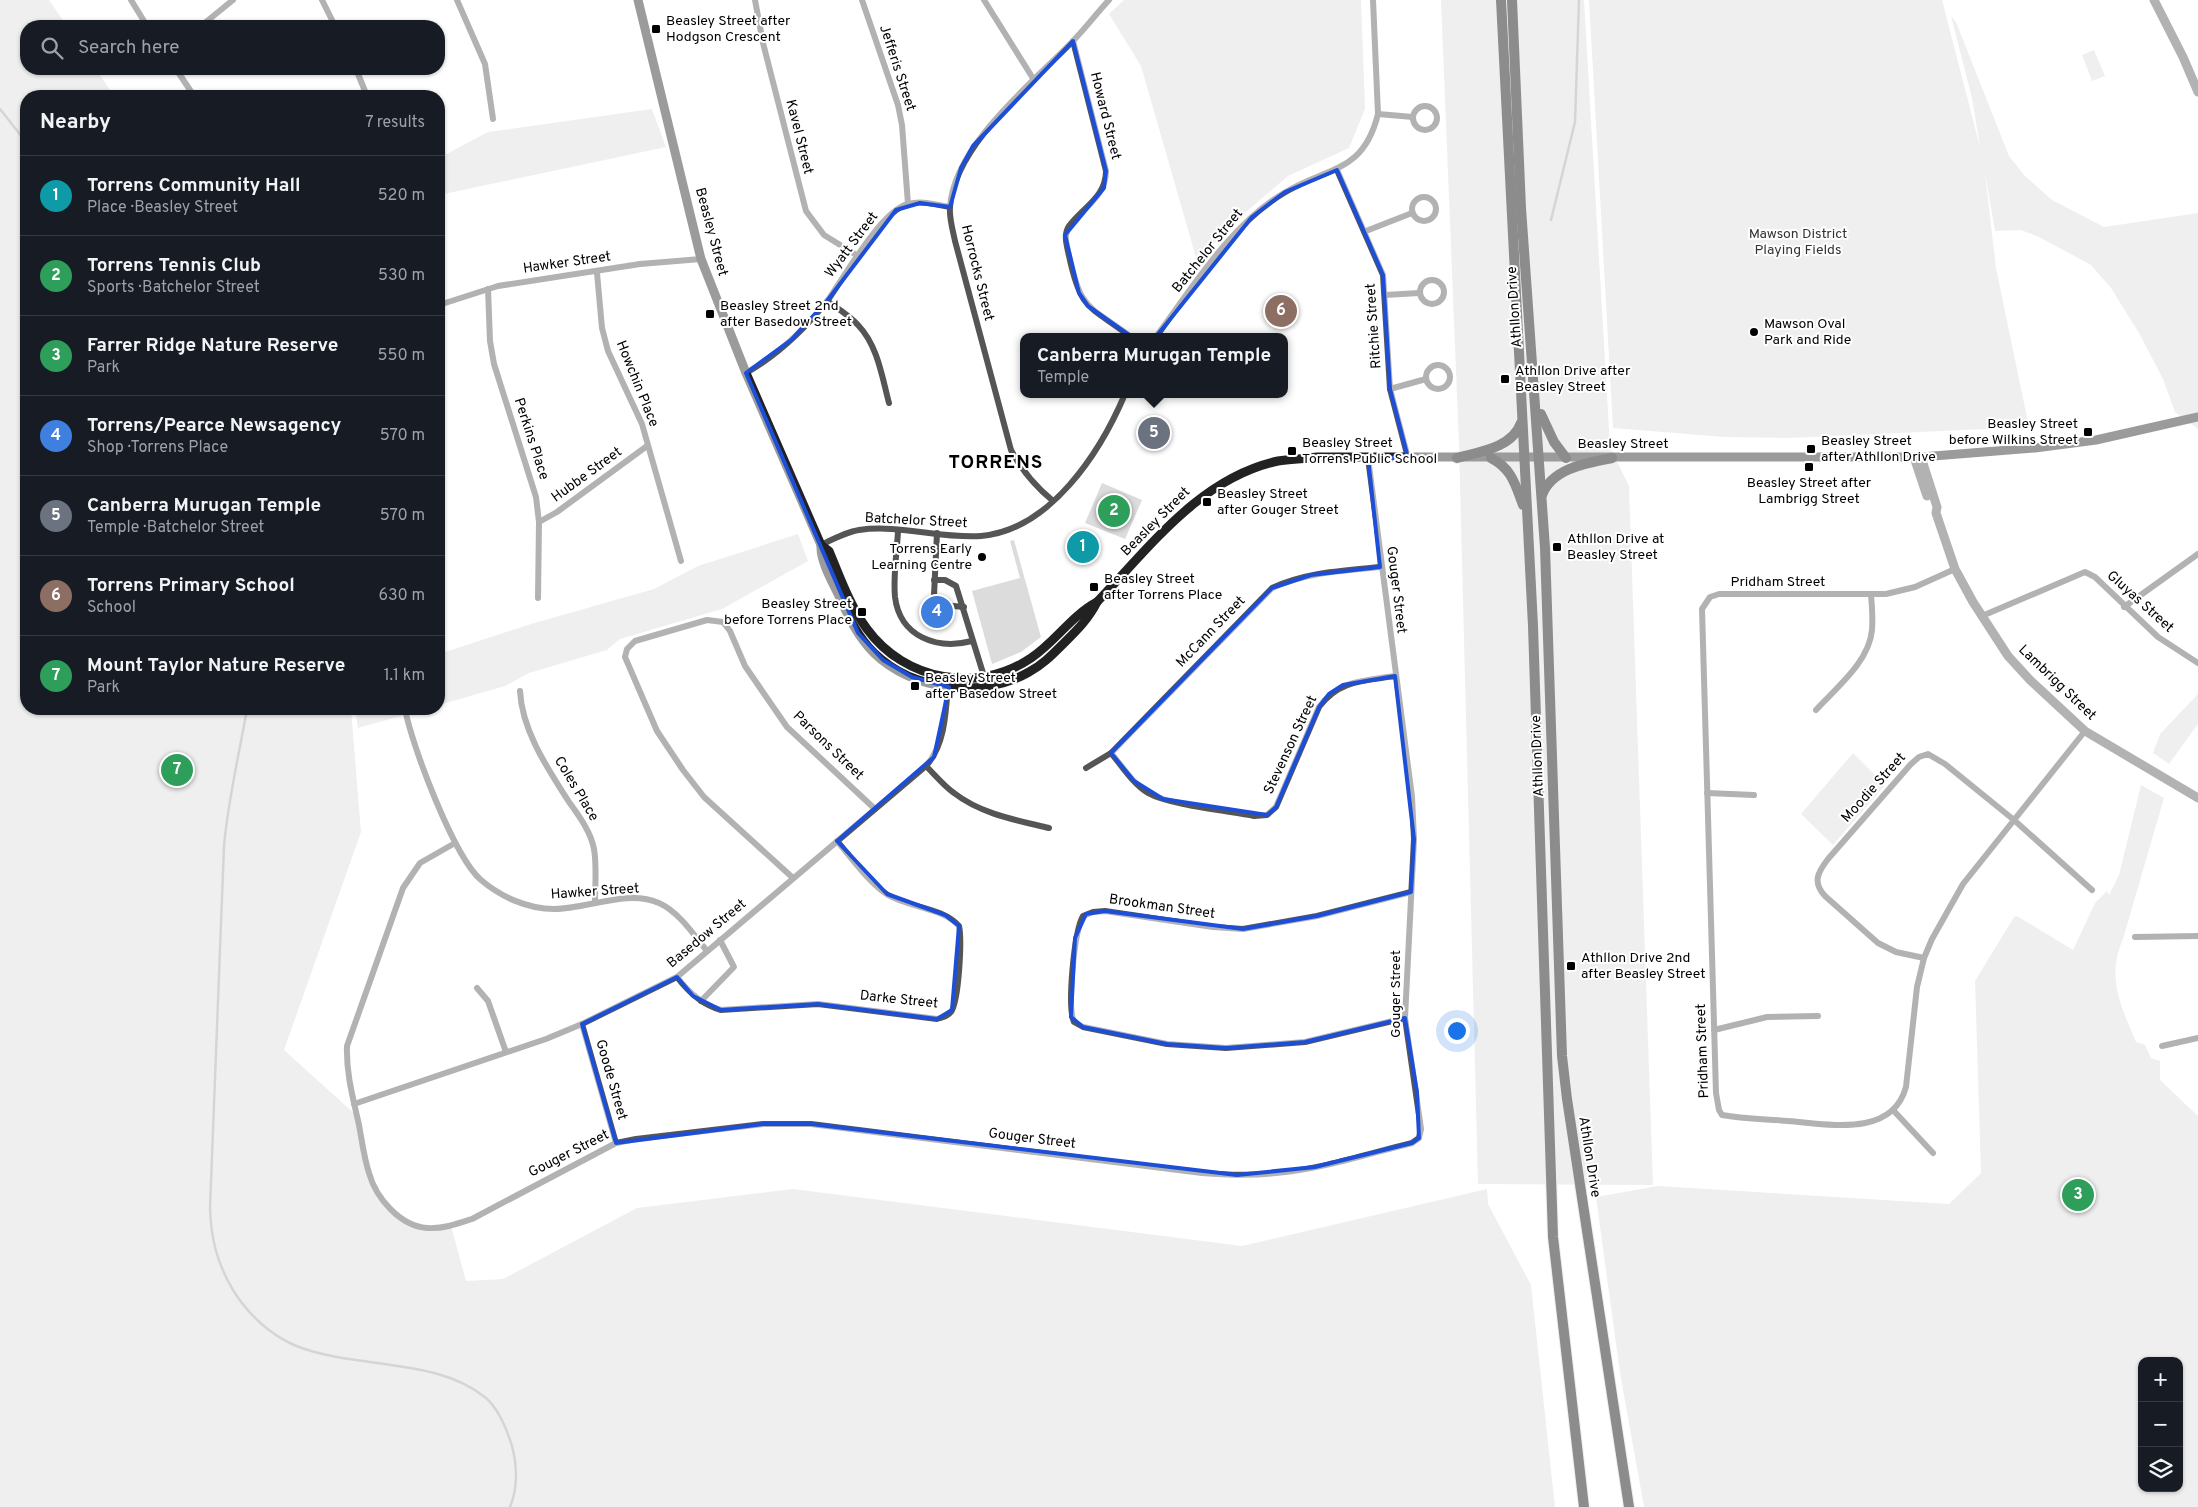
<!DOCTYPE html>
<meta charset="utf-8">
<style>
:root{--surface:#171b24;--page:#20242c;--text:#f1f3f6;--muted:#9ea1a6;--line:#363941;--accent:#ea580c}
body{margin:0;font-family:Overpass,sans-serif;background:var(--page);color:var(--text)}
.controls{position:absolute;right:15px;bottom:15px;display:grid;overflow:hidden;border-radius:10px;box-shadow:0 1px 4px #0004}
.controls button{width:45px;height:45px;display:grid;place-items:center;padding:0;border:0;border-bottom:1px solid var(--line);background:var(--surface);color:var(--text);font:25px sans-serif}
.you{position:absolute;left:1456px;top:1030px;width:18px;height:18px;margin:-12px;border:4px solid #fff;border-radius:50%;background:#1a73e8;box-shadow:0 0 0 8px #1a73e833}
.badge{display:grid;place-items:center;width:32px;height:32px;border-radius:50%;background:var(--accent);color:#fff;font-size:16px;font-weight:700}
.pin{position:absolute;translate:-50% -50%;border:2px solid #fff;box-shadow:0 1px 5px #0006}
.popup{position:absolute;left:1020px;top:333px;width:268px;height:65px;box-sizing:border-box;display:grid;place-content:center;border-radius:10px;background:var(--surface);filter:drop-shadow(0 1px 4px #0005);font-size:16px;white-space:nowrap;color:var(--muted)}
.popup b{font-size:19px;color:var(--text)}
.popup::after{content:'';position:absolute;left:50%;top:100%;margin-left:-10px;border:10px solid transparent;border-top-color:var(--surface)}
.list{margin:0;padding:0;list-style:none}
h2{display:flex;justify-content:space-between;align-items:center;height:65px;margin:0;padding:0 20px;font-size:21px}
h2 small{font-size:16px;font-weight:400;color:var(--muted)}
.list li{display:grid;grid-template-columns:32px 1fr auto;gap:15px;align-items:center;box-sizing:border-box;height:80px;padding:0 20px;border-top:1px solid var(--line)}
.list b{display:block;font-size:19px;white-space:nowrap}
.list p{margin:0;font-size:16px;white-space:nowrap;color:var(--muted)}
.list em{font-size:16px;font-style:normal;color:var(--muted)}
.icon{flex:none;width:28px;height:28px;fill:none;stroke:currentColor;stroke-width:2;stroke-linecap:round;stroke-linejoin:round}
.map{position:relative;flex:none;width:2198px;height:1507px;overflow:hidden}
.search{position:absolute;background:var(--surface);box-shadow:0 1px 4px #0004;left:20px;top:20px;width:425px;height:55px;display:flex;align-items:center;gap:12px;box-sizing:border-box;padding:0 18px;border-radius:20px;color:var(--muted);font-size:19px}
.panel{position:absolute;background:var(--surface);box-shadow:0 1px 4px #0004;left:20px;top:90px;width:425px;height:625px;border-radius:20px}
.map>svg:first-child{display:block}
</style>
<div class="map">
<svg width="2198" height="1507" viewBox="0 0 2198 1507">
<rect width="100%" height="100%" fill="#fff"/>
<g fill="#dcdcdc" fill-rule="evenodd">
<path d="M 0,0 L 49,0 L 67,26 L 26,26 L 26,69 L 96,69 L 114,96 L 26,96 L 26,709 L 351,709 L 361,832 L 284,1050 L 356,1115 L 377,1193 L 406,1220 L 426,1228 L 451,1226 L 466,1281 L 503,1279 L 637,1208 L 793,1189 L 1242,1246 L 1487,1189 L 1488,1204 L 1531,1285 L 1555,1507 L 0,1507 Z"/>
<path d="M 1124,0 L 1361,0 L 1365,109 L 1349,148 L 1288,176 L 1240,217 L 1197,261 L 1141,66 L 1109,14 Z"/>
<path d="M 1441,0 L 1584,0 L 1610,447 L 1629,486 L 1653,1185 L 1478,1184 L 1459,445 Z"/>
<path d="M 1589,0 L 1942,0 L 1980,147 L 1972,98 L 1951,16 L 1956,22 L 2009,156 L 2025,176 L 2052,200 L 2104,227 L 2198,213 L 2198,429 L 2175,412 L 2163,379 L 2139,333 L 2111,288 L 2091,265 L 2039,237 L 2021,230 L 1995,231 L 1985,173 L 1996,268 L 2029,427 L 1789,438 L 1725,437 L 1613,428 Z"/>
<path d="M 2094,50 L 2105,76 L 2092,81 L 2082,55 Z"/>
<path d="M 652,109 L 666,147 L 439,195 L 439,158 L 488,132 Z"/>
<path d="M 1102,483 L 1142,500 L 1125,539 L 1085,523 Z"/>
<path d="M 798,534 L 808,561 L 722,609 L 620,639 L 607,650 L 529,673 L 505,686 L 439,705 L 439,654 L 531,624 L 654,589 L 698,566 Z"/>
<path d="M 1014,540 L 1041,637 L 1021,652 L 992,664 L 972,591 L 1020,578 L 1010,541 Z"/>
<path d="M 2198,694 L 2198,724 L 2169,764 L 2153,753 L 2160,734 Z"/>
<path d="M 355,709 L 426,709 L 358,728 Z"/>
<path d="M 1853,753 L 1885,785 L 1833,845 L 1801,814 Z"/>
<path d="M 2141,785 L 2164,798 L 2123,939 C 2106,978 2121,1006 2136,1042 L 2145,1045 L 2151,1058 L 2160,1061 L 2160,1080 L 2198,1116 L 2198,1507 L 1644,1507 L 1620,1373 L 1596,1197 L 1658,1186 L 1949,1204 L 1981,1173 L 1975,981 L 2014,917 L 2017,916 L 2073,950 L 2095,903 L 2107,891 L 2109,895 L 2119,875 ZM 2142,1361 L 2179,1361 L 2179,1488 L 2142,1488 Z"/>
</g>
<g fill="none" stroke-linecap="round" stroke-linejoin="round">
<g stroke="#a3a3a3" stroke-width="2.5">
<path d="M 0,109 L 26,142"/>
<path d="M 1551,220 L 1575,122 L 1579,0"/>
<path d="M 247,709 C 239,755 228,800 224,846 L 210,1208 C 211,1239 217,1263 233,1290 C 247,1313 269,1334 294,1345 C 354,1370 435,1356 486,1398 C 497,1408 504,1423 509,1437 C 517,1458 519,1486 510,1507"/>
</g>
<defs>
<g id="primary">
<path d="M 1501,0 L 1533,626 L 1553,1237 L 1584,1507"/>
<path d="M 1512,0 L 1521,208 L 1545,548 L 1562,1056 L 1567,1099 L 1629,1507"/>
<path d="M 1541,414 L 1554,442 L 1566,458"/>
<path d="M 1457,458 C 1479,452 1512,448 1521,423"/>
<path d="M 1491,458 C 1512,469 1515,484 1523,505"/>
<path d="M 1542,495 C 1552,468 1587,463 1612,458"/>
</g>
</defs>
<use href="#primary" stroke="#dbdbdb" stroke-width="12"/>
<g stroke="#555" stroke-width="6">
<path d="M 131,0 L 147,26"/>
<path d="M 322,0 L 335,26"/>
<path d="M 457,0 L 485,64 L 493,119"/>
<path d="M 755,0 L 763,43 L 806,211 L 824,235 L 858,256"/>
<path d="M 862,0 L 898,105 L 902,125 L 908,204"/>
<path d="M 984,0 L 1034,80"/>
<path d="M 201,26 L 233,0"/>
<path d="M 1073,41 L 1106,171 C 1106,197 1083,207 1069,226 C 1063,235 1067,246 1069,256 C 1081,312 1089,305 1131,337"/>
<path d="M 176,69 L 194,96"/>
<path d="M 356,69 L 367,96"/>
<circle cx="1425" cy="118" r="12"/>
<path d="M 1378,114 L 1413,117"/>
<path d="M 1337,170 L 1383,275 L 1390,389 L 1408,458"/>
<circle cx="1424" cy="209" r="12"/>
<path d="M 1366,231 L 1412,213"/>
<path d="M 597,273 L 602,328 L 608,351 L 642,424 L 681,561"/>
<circle cx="1432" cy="292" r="12"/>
<path d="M 488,289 L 490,341 L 494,364 L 536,497 L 539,522 L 538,598"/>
<path d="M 1385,295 L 1419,293"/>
<path d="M 827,301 C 837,308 849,315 858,325 C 878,346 882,377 889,403"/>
<path d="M 439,305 L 498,286 L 640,264 L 701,259"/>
<path d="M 1156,337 C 1192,288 1231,224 1284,193 C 1328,166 1363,174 1378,114 L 1373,0"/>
<circle cx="1438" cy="377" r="12"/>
<path d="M 746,373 C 778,355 805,329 828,300 C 845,276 881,211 908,204 C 921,200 937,205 950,207"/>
<path d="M 1390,389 L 1426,379"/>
<path d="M 1052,500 C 1034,485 1022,471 1011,450 L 955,241 C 953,231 949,218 950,207 C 954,146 1030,85 1071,43 C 1084,30 1096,14 1109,0"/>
<path d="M 539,522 L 557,512 L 647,446"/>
<path d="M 898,531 C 897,552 893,576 895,597 C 900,637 937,650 972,641"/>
<path d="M 937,533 L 934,595 L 943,605 L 964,607"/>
<path d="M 821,545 C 833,539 846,532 859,530 C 899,524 941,539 981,536 C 1050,530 1100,453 1125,394"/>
<path d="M 1955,569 L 1915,587 L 1886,594 L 1719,594 L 1710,597 L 1702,609 L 1716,1093 L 1719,1110 L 1722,1115 C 1744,1119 1766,1119 1788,1121 C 1828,1124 1892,1138 1906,1087 L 1917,987 L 1924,958 L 1932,939 L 1963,884 L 2085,731"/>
<path d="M 934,580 L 945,580 L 956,586 L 987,686"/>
<path d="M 2124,607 L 2198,554"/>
<path d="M 1982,616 L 2085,572 L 2095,577 L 2158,637 L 2198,663"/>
<path d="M 520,691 C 522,731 548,769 569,802 C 579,816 591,832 594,849 C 597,866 595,886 595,903"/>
<path d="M 405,709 C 412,746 454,857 481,880 C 501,897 528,909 554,909 C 588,909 627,889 659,903 C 679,912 694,935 707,951"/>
<path d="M 1816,710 C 1837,687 1869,662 1872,630 C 1873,618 1872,606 1871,595"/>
<path d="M 1111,753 C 1122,766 1133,784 1148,793 C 1169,805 1228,811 1254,816 L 1267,815 L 1276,807 L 1319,707 C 1339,680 1363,681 1395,676"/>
<path d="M 926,766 C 935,775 944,786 954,793 C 981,814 1016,820 1049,828"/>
<path d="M 1086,768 L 1111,753 L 1272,588 C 1306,572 1343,571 1380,567"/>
<path d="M 1707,793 L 1754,795"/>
<path d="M 455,843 L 420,863 L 403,888 L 347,1046 C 346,1073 353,1098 359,1125 C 362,1141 364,1158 369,1173 C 376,1198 400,1226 427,1228 C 443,1229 457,1224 472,1219 L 616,1143 L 636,1139 L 763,1124 L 811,1124 L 1202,1173 C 1227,1175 1251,1176 1276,1173 C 1322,1169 1367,1154 1412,1143 L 1419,1138 L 1421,1129 L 1405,1018 L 1414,839 L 1412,797 L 1368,458"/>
<path d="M 793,878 L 704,797 L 683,770 L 657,731 L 625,657 L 627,649 L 635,641 L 707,620 L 723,622 L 730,631 L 745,666 L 787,727 L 875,809"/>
<path d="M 2135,937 L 2198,936"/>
<path d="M 1924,958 L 1896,952 L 1878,943 L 1825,896 C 1812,882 1818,872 1828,859 L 1911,764 L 1919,757 L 1928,754 L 1945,764 L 2014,820 L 2092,890"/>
<path d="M 677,977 C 689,993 702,1005 721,1010 L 818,1004 L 937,1019 C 943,1017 947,1017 951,1012 C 959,1000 962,940 959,926 C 942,907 910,908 888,895 C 870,884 851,857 837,841"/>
<path d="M 477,988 L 488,1001 L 506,1052"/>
<path d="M 701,1001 L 734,967 L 720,940"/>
<path d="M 1405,1018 L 1305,1042 L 1226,1048 L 1167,1044 L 1083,1027 L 1074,1022 C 1067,1007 1074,932 1083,916 L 1093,912 L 1105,911 L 1213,927 L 1243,929 L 1317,916 L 1411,892"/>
<path d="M 582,1024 L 616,1143"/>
<path d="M 1714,1030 L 1767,1017 L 1818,1016"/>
<path d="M 2162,1046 L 2198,1038"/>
<path d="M 354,1104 L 546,1039 L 582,1024 L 677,977 L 926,766 C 945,745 946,712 948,684"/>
<path d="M 1893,1110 L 1933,1153"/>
</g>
<g stroke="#555" stroke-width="9">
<path d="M 2154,0 L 2183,57 L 2198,92"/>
<path d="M 1914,457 L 1927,496"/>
<path d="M 1921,457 L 1937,507 L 1936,513 L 1955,569 L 1973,602 L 2008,656 L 2030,680 L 2085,731 L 2198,798"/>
</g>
<g stroke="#222" stroke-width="9">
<path d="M 638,0 L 701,259 L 746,373 L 821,545 C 820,562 833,583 840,598 C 849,618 858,637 874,653 C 913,691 982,699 1029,672 C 1042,665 1051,656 1061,646 C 1075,632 1088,620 1097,602"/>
<path d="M 821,545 L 829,551 C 840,577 850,606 867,629 C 905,681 978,694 1031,658 C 1055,642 1071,616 1097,602 C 1150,547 1200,478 1278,461 C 1291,459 1304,459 1317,457 L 1921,457 L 2035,448 L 2096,440 L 2198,417"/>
</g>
<use href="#primary" stroke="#000" stroke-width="10"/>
</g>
<path d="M0 0H2198V1507H0ZM 1073,41 L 1106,171 L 1104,188 L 1065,235 L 1079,293 L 1088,306 L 1147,348 L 1252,217 L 1285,192 L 1337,170 L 1383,275 L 1390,389 L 1408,458 L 1368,458 L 1380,567 L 1311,575 L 1272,588 L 1111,753 L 1134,781 L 1163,799 L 1267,815 L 1276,807 L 1319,707 L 1329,694 L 1343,685 L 1395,676 L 1414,839 L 1411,892 L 1317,916 L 1243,929 L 1105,911 L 1086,914 L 1075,938 L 1071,1017 L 1083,1027 L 1167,1044 L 1226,1048 L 1305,1042 L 1405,1018 L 1417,1092 L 1419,1138 L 1412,1143 L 1315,1167 L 1237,1175 L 811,1124 L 763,1124 L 616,1143 L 582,1024 L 677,977 L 693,996 L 721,1010 L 818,1004 L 937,1019 L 952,1010 L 959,926 L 945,915 L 887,894 L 837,841 L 934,757 L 949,687 L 912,677 L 883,660 L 858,633 L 746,373 L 791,340 L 827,301 L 896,210 L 920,203 L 950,207 L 961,168 L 973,146 Z" fill="#fff" fill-opacity=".55" fill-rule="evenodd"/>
<path fill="none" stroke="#1d4ed8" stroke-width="4" stroke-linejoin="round" d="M 1073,41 L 1106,171 L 1104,188 L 1065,235 L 1079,293 L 1088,306 L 1147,348 L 1252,217 L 1285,192 L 1337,170 L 1383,275 L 1390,389 L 1408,458 L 1368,458 L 1380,567 L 1311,575 L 1272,588 L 1111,753 L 1134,781 L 1163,799 L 1267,815 L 1276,807 L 1319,707 L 1329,694 L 1343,685 L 1395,676 L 1414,839 L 1411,892 L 1317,916 L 1243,929 L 1105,911 L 1086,914 L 1075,938 L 1071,1017 L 1083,1027 L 1167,1044 L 1226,1048 L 1305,1042 L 1405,1018 L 1417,1092 L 1419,1138 L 1412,1143 L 1315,1167 L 1237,1175 L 811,1124 L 763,1124 L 616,1143 L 582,1024 L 677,977 L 693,996 L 721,1010 L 818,1004 L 937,1019 L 952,1010 L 959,926 L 945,915 L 887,894 L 837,841 L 934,757 L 949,687 L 912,677 L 883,660 L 858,633 L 746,373 L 791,340 L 827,301 L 896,210 L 920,203 L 950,207 L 961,168 L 973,146 Z"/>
<g fill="#000" stroke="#fff" stroke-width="2">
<rect x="651" y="24" width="10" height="10" rx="2.5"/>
<rect x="705" y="309" width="10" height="10" rx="2.5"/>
<circle cx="1754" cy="332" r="5"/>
<rect x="1500" y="374" width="10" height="10" rx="2.5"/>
<rect x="2083" y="427" width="10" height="10" rx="2.5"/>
<rect x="1806" y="444" width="10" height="10" rx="2.5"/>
<rect x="1287" y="446" width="10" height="10" rx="2.5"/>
<rect x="1804" y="462" width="10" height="10" rx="2.5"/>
<rect x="1202" y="497" width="10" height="10" rx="2.5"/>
<rect x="1552" y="542" width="10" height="10" rx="2.5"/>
<circle cx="982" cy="557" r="5"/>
<rect x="1089" y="582" width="10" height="10" rx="2.5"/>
<rect x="857" y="607" width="10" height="10" rx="2.5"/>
<rect x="910" y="681" width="10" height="10" rx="2.5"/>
<rect x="1566" y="961" width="10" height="10" rx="2.5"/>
</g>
<g text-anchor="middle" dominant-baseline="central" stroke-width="4" stroke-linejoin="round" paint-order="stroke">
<g font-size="14" fill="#000" stroke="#fff" text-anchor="start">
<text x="666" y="21">Beasley Street after<tspan x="666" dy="16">Hodgson Crescent</tspan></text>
<text x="720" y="306">Beasley Street 2nd<tspan x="720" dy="16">after Basedow Street</tspan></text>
<text x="1764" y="324">Mawson Oval<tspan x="1764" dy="16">Park and Ride</tspan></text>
<text x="1515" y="371">Athllon Drive after<tspan x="1515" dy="16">Beasley Street</tspan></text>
<text x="2078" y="424" text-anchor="end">Beasley Street<tspan x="2078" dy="16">before Wilkins Street</tspan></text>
<text x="1821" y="441">Beasley Street<tspan x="1821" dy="16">after Athllon Drive</tspan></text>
<text x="1302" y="443">Beasley Street<tspan x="1302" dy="16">Torrens Public School</tspan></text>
<text x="1809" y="483" text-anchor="middle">Beasley Street after<tspan x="1809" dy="16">Lambrigg Street</tspan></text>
<text x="1217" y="494">Beasley Street<tspan x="1217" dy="16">after Gouger Street</tspan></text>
<text x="1567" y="539">Athllon Drive at<tspan x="1567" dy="16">Beasley Street</tspan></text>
<text x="972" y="549" text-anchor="end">Torrens Early<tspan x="972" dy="16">Learning Centre</tspan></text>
<text x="1104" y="579">Beasley Street<tspan x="1104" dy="16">after Torrens Place</tspan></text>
<text x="852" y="604" text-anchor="end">Beasley Street<tspan x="852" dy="16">before Torrens Place</tspan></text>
<text x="925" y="678">Beasley Street<tspan x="925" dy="16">after Basedow Street</tspan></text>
<text x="1581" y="958">Athllon Drive 2nd<tspan x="1581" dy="16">after Beasley Street</tspan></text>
</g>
<g font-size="14" fill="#000" stroke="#fff">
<text transform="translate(897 68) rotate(72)">Jefferis Street</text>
<text transform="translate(1105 116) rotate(76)">Howard Street</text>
<text transform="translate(799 137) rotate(76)">Kavel Street</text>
<text transform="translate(711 232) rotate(75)">Beasley Street</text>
<text transform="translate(852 245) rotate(-53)">Wyatt Street</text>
<text transform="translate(1208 251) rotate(-51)">Batchelor Street</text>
<text transform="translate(567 263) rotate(-8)">Hawker Street</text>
<text transform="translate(977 273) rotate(76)">Horrocks Street</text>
<text transform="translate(1515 307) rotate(-94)">Athllon Drive</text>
<text transform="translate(1374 326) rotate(-94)">Ritchie Street</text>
<text transform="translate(637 384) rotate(68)">Howchin Place</text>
<text transform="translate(531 439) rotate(72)">Perkins Place</text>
<text x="1623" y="444">Beasley Street</text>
<text transform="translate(587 475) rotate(-36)">Hubbe Street</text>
<text transform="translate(916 521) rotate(3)">Batchelor Street</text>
<text transform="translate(1156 522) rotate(-45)">Beasley Street</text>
<text x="1778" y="582">Pridham Street</text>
<text transform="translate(1396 590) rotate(83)">Gouger Street</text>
<text transform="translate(2140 602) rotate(42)">Gluyas Street</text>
<text transform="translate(1211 632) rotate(-46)">McCann Street</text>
<text transform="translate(2057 683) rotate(44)">Lambrigg Street</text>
<text transform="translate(1291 745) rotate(-65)">Stevenson Street</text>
<text transform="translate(828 746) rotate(44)">Parsons Street</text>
<text transform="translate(1538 756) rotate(-92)">Athllon Drive</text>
<text transform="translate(1874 788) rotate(-48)">Moodie Street</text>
<text transform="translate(576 789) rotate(59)">Coles Place</text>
<text transform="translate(595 892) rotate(-4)">Hawker Street</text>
<text transform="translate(1162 907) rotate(8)">Brookman Street</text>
<text transform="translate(707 934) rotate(-40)">Basedow Street</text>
<text transform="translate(1396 994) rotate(-90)">Gouger Street</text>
<text transform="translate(899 1000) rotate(6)">Darke Street</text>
<text transform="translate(1703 1051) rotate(-92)">Pridham Street</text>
<text transform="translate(611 1080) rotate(74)">Goode Street</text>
<text transform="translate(1032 1139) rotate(7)">Gouger Street</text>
<text transform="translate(569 1154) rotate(-27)">Gouger Street</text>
<text transform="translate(1589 1157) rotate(81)">Athllon Drive</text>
</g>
<g font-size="14" fill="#333" stroke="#fff">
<text x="1798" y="234">Mawson District<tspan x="1798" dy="16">Playing Fields</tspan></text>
</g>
<g font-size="19" font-weight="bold" letter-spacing="1" fill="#000" stroke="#fff">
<text x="996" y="463">TORRENS</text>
</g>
</g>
</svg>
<div class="controls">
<button>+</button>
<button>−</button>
<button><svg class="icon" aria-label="layers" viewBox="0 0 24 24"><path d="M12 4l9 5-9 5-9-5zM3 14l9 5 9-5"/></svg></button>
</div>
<div class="you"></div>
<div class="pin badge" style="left:1083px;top:547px;background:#0f9aa8">1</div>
<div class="pin badge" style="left:1114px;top:511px;background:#2e9e5b">2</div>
<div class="pin badge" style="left:2078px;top:1195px;background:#2e9e5b">3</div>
<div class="pin badge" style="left:937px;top:612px;background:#3f7fe0">4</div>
<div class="pin badge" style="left:1154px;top:433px;background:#6b7280">5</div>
<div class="popup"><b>Canberra Murugan Temple</b>Temple</div>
<div class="pin badge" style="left:1281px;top:311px;background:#8d6e63">6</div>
<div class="pin badge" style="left:177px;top:770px;background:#2e9e5b">7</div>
<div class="search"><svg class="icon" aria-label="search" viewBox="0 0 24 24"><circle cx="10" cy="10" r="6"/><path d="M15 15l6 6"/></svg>Search here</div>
<section class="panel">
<h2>Nearby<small>7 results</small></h2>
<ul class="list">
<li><span class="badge" style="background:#0f9aa8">1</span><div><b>Torrens Community Hall</b><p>Place · Beasley Street</p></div><em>520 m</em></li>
<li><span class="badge" style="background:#2e9e5b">2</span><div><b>Torrens Tennis Club</b><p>Sports · Batchelor Street</p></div><em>530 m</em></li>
<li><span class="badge" style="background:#2e9e5b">3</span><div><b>Farrer Ridge Nature Reserve</b><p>Park</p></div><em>550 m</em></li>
<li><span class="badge" style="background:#3f7fe0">4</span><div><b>Torrens/Pearce Newsagency</b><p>Shop · Torrens Place</p></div><em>570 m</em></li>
<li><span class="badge" style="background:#6b7280">5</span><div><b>Canberra Murugan Temple</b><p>Temple · Batchelor Street</p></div><em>570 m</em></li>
<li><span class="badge" style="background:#8d6e63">6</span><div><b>Torrens Primary School</b><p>School</p></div><em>630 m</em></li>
<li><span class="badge" style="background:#2e9e5b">7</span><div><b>Mount Taylor Nature Reserve</b><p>Park</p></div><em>1.1 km</em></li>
</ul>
</section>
</div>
